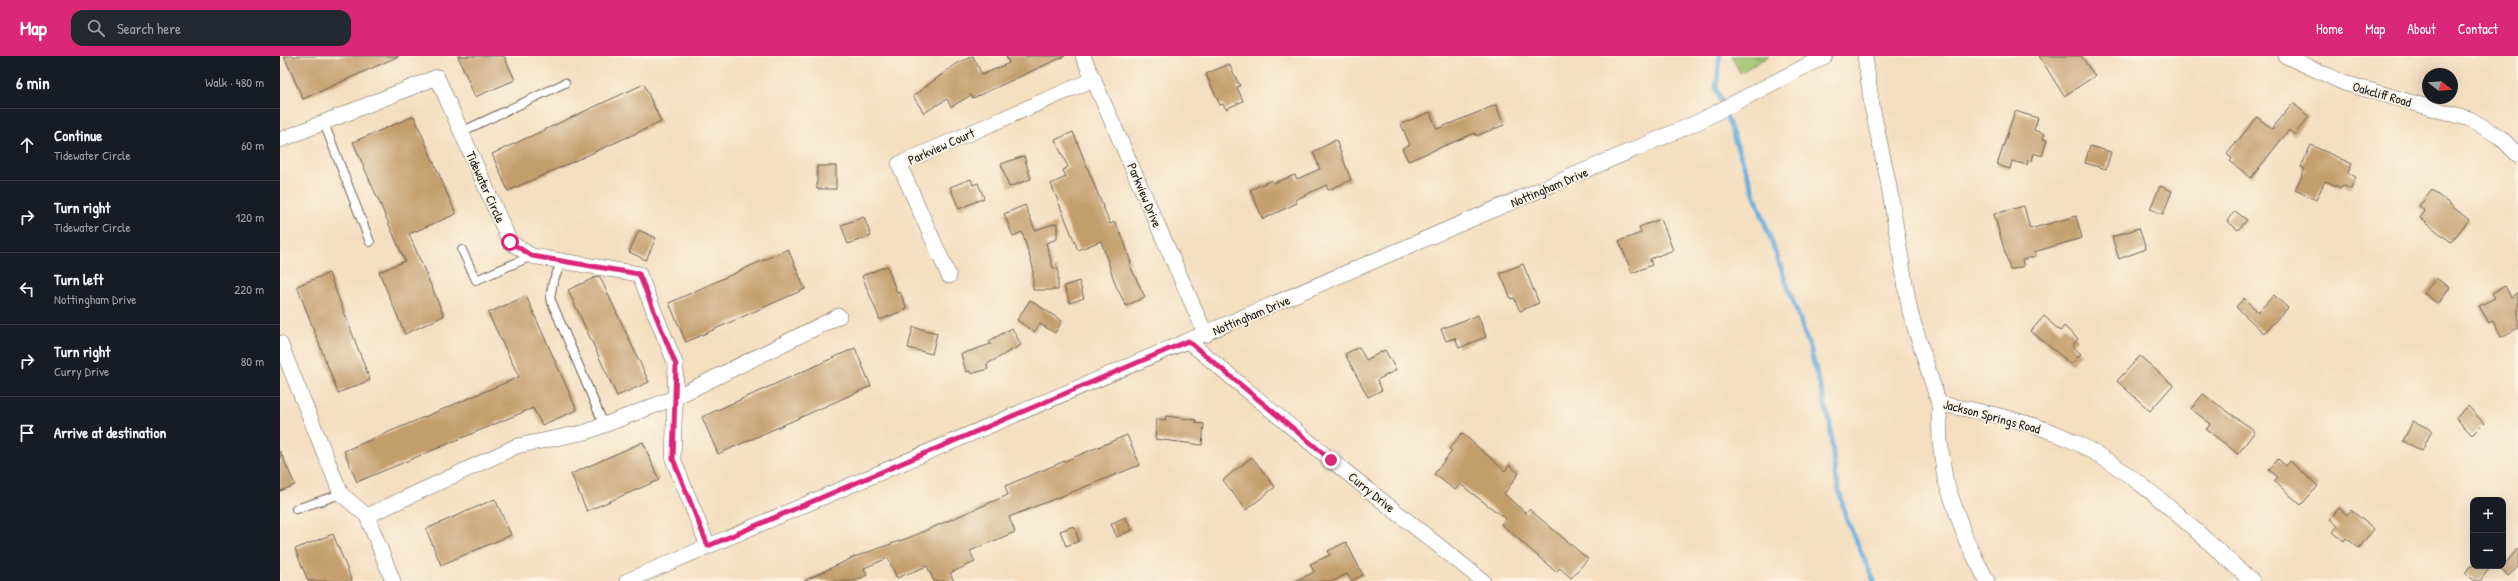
<!DOCTYPE html>
<meta charset="utf-8">
<style>
:root{--surface:#171b24;--page:#242831;--text:#f1f3f6;--muted:#9ea1a6;--line:#363941;--accent:#db2777}
body{margin:0;font-family:"Patrick Hand",sans-serif;background:var(--page);color:var(--text)}
.controls{position:absolute;right:12px;bottom:12px;display:grid;overflow:hidden;border-radius:8px;box-shadow:0 4px 16px #0002}
.controls button{width:36px;height:36px;display:grid;place-items:center;padding:0;border:0;border-bottom:1px solid var(--line);background:var(--surface);color:var(--text);font:20px sans-serif}
.compass{position:absolute;left:2142px;top:12px;width:36px;height:36px;border-radius:50%;background:var(--surface);box-shadow:0 4px 16px #0002;rotate:107deg}
.stop{position:absolute;width:12px;height:12px;margin:-9px;border:3px solid #db2777;border-radius:50%;background:#fff}
.stop.end{background:#db2777;border-color:#fff;box-shadow:0 1px 4px #0008}
.list{margin:0;padding:0;list-style:none}
h2{display:flex;justify-content:space-between;align-items:center;height:52px;margin:0;padding:0 16px;font-size:17px}
h2 small{font-size:13px;font-weight:400;color:var(--muted)}
.list li{display:grid;grid-template-columns:26px 1fr auto;gap:12px;align-items:center;box-sizing:border-box;height:72px;padding:0 16px;border-top:1px solid var(--line)}
.list b{display:block;font-size:15px;white-space:nowrap}
.list p{margin:0;font-size:13px;white-space:nowrap;color:var(--muted)}
.list em{font-size:13px;font-style:normal;color:var(--muted)}
.icon{flex:none;width:22px;height:22px;fill:none;stroke:currentColor;stroke-width:2;stroke-linecap:round;stroke-linejoin:round}
.map{position:relative;flex:none;width:2238px;height:525px;overflow:hidden}
header{display:flex;align-items:center;gap:24px;box-sizing:border-box;height:56px;padding:0 20px;background:var(--accent);color:#fff}
header strong{font-size:19px}
nav{display:flex;gap:22px;margin-inline-start:auto;font-size:14px}
.search{width:280px;height:36px;background:var(--page);display:flex;align-items:center;gap:10px;box-sizing:border-box;padding:0 14px;border-radius:12px;color:var(--muted);font-size:15px}
main{display:flex}
aside{flex:1;background:var(--surface)}
.map>svg:first-child{display:block}
</style>
<header>
<strong>Map</strong>
<div class="search"><svg class="icon" aria-label="search" viewBox="0 0 24 24"><circle cx="10" cy="10" r="6"/><path d="M15 15l6 6"/></svg>Search here</div>
<nav><a>Home</a><a>Map</a><a>About</a><a>Contact</a></nav>
</header>
<main>
<aside>
<h2>6 min<small>Walk · 480 m</small></h2>
<ul class="list">
<li><svg class="icon" aria-label="ahead" viewBox="0 0 24 24"><path d="M12 20V5M6 11l6-6 6 6"/></svg><div><b>Continue</b><p>Tidewater Circle</p></div><em>60 m</em></li>
<li><svg class="icon" aria-label="right" viewBox="0 0 24 24"><path d="M7 20v-9h11M14 6l5 5-5 5"/></svg><div><b>Turn right</b><p>Tidewater Circle</p></div><em>120 m</em></li>
<li><svg class="icon" aria-label="left" viewBox="0 0 24 24"><path d="M17 20v-9H6M10 6l-5 5 5 5"/></svg><div><b>Turn left</b><p>Nottingham Drive</p></div><em>220 m</em></li>
<li><svg class="icon" aria-label="right" viewBox="0 0 24 24"><path d="M7 20v-9h11M14 6l5 5-5 5"/></svg><div><b>Turn right</b><p>Curry Drive</p></div><em>80 m</em></li>
<li><svg class="icon" aria-label="arrive" viewBox="0 0 24 24"><path d="M6 21V4h12l-3 4 3 4H6"/></svg><div><b>Arrive at destination</b></div></li>
</ul>
</aside>
<div class="map">
<svg width="2238" height="525" viewBox="0 0 2238 525">
<rect width="100%" height="100%" fill="#fcf5e5"/>
<filter id="ink" filterUnits="userSpaceOnUse"><feTurbulence type="fractalNoise" baseFrequency=".025" numOctaves="2"/><feDisplacementMap in="SourceGraphic" scale="8" xChannelSelector="R" yChannelSelector="G"/><feConvolveMatrix kernelMatrix="1 2 1 2 8 2 1 2 1" color-interpolation-filters="sRGB"/></filter>
<filter id="wash" filterUnits="userSpaceOnUse"><feTurbulence type="fractalNoise" baseFrequency=".012" numOctaves="4" result="noise"/><feDisplacementMap in="SourceGraphic" scale="16" xChannelSelector="R" yChannelSelector="G"/><feGaussianBlur stdDeviation="0.9" result="paint"/><feColorMatrix in="noise" values="0 0 0 0 0 0 0 0 0 0 0 0 0 0 0 0 0 1.4 0 .05"/><feComposite in="paint" operator="in"/></filter>
<g filter="url(#wash)">
<rect width="100%" height="100%" fill="#f4dec0"/>
<path fill="#9dc16b" stroke="#5c6e44" d="M 1452,0 L 1489,0 L 1460,17 Z"/>
<g fill="none" stroke-linecap="round" stroke-linejoin="round">
<path stroke="#68acdd" stroke-width="5" d="M 1440,0 L 1436,32 L 1530,292 L 1550,368 L 1555,418 L 1566,462 L 1594,525"/>
</g>
<g id="blocks">
<g fill="#c39e6d">
<path d="M 4,0 L 119,0 L 23,43 Z"/>
<path d="M 178,0 L 224,0 L 235,24 L 195,41 Z"/>
<path d="M 693,0 L 702,19 L 729,7 L 726,0 L 785,0 L 693,42 L 691,39 L 671,51 L 667,43 L 644,57 L 633,40 L 676,8 Z"/>
<path d="M 1759,0 L 1801,0 L 1815,20 L 1784,40 Z"/>
<path d="M 949,8 L 960,30 L 957,31 L 963,45 L 946,53 L 943,48 L 940,49 L 926,18 Z"/>
<path d="M 364,28 L 381,66 L 228,135 L 212,98 Z"/>
<path d="M 2013,47 L 2029,61 L 2014,79 L 2009,74 L 1971,122 L 1950,105 L 1952,103 L 1947,98 L 1977,61 L 1992,73 Z"/>
<path d="M 1216,49 L 1224,69 L 1196,80 L 1195,77 L 1128,105 L 1122,92 L 1130,89 L 1121,68 L 1150,56 L 1157,73 Z"/>
<path d="M 1735,55 L 1758,62 L 1754,74 L 1765,78 L 1763,83 L 1767,84 L 1762,100 L 1754,97 L 1752,105 L 1748,104 L 1747,109 L 1732,105 L 1730,113 L 1717,109 Z"/>
<path d="M 134,60 L 176,158 L 129,178 L 164,260 L 125,278 L 99,216 L 125,205 L 73,86 Z"/>
<path d="M 793,76 L 830,168 L 835,166 L 844,185 L 851,207 L 849,208 L 865,241 L 846,250 L 836,230 L 821,185 L 798,194 L 771,128 L 786,121 L 783,114 L 788,111 L 775,84 Z"/>
<path d="M 1056,84 L 1071,124 L 1048,134 L 1046,129 L 1015,144 L 1017,147 L 983,163 L 970,134 L 992,124 L 993,127 L 1015,119 L 1017,123 L 1040,113 L 1033,96 Z"/>
<path d="M 2031,89 L 2072,108 L 2068,117 L 2076,121 L 2071,133 L 2062,129 L 2061,132 L 2045,125 L 2036,144 L 2015,134 L 2025,113 L 2021,111 Z"/>
<path d="M 1810,90 L 1831,96 L 1826,113 L 1805,107 Z"/>
<path d="M 744,100 L 751,123 L 729,131 L 721,108 Z"/>
<rect x="537" y="110" width="19" height="23"/>
<path d="M 691,123 L 693,129 L 698,127 L 704,142 L 679,153 L 670,131 Z"/>
<path d="M 1880,130 L 1892,135 L 1883,158 L 1870,153 Z"/>
<path d="M 2152,134 L 2189,164 L 2171,186 L 2140,162 L 2145,155 L 2139,150 Z"/>
<path d="M 745,149 L 755,174 L 777,167 L 777,183 L 766,187 L 773,212 L 778,212 L 778,234 L 753,234 L 753,211 L 742,176 L 733,180 L 724,158 Z"/>
<path d="M 1744,150 L 1750,173 L 1796,160 L 1802,182 L 1754,196 L 1756,200 L 1742,204 L 1744,210 L 1730,214 L 1714,158 Z"/>
<path d="M 1955,155 L 1967,164 L 1958,174 L 1947,165 Z"/>
<path d="M 584,161 L 591,180 L 568,188 L 561,169 Z"/>
<path d="M 1381,163 L 1393,194 L 1370,203 L 1372,209 L 1352,217 L 1339,185 L 1361,177 L 1359,171 Z"/>
<path d="M 1859,172 L 1866,193 L 1839,203 L 1832,181 Z"/>
<path d="M 359,174 L 376,182 L 366,204 L 349,196 Z"/>
<path d="M 508,193 L 525,233 L 406,286 L 389,247 Z"/>
<path d="M 1243,208 L 1259,247 L 1240,255 L 1234,242 L 1231,243 L 1220,217 Z"/>
<path d="M 607,210 L 617,237 L 620,236 L 627,253 L 600,264 L 582,220 Z"/>
<path d="M 49,217 L 90,324 L 58,337 L 17,230 Z"/>
<path d="M 318,220 L 320,221 L 369,326 L 337,340 L 288,234 Z"/>
<path d="M 2156,222 L 2170,232 L 2158,248 L 2144,237 Z"/>
<path d="M 799,225 L 804,242 L 790,247 L 784,230 Z"/>
<path d="M 2225,230 L 2231,241 L 2238,237 L 2238,272 L 2221,281 L 2213,265 L 2209,267 L 2199,250 L 2215,242 L 2212,237 Z"/>
<path d="M 1994,239 L 2008,252 L 1984,277 L 1956,251 L 1964,242 L 1978,256 Z"/>
<path d="M 246,240 L 297,354 L 262,369 L 253,352 L 77,426 L 64,395 L 239,321 L 208,257 Z"/>
<path d="M 750,244 L 782,265 L 775,277 L 760,268 L 754,276 L 737,264 Z"/>
<path d="M 1198,259 L 1206,281 L 1179,292 L 1175,282 L 1166,285 L 1161,273 Z"/>
<path d="M 1764,260 L 1780,275 L 1784,270 L 1798,283 L 1792,290 L 1801,298 L 1791,308 L 1751,275 Z"/>
<path d="M 633,271 L 657,277 L 652,298 L 628,292 Z"/>
<path d="M 732,272 L 741,289 L 707,308 L 708,313 L 691,318 L 690,315 L 686,316 L 681,298 L 711,288 L 709,285 Z"/>
<path d="M 1079,291 L 1086,304 L 1105,294 L 1116,314 L 1097,324 L 1102,334 L 1088,341 L 1065,298 Z"/>
<path d="M 575,292 L 591,330 L 438,398 L 422,361 Z"/>
<path d="M 1860,300 L 1893,329 L 1870,355 L 1837,325 Z"/>
<path d="M 1923,338 L 1975,375 L 1958,398 L 1926,373 L 1931,368 L 1911,353 Z"/>
<path d="M 2188,350 L 2204,367 L 2192,379 L 2176,362 Z"/>
<path d="M 886,360 L 916,364 L 916,367 L 924,368 L 922,389 L 875,383 L 877,363 L 885,364 Z"/>
<path d="M 2133,365 L 2152,374 L 2142,395 L 2123,385 Z"/>
<path d="M 1182,377 L 1225,415 L 1229,409 L 1239,417 L 1224,438 L 1246,457 L 1249,453 L 1308,503 L 1291,522 L 1280,512 L 1276,516 L 1221,468 L 1226,463 L 1180,428 L 1175,434 L 1154,418 L 1172,395 L 1169,393 Z"/>
<path d="M 847,379 L 860,409 L 729,461 L 735,476 L 690,495 L 695,506 L 670,517 L 674,525 L 654,525 L 647,510 L 617,522 L 608,502 L 584,512 L 587,519 L 575,525 L 524,525 L 574,501 L 628,482 L 728,439 L 725,430 Z"/>
<path d="M 363,386 L 379,424 L 307,455 L 291,418 Z"/>
<path d="M 0,395 L 15,429 L 0,435 Z"/>
<path d="M 972,401 L 995,431 L 966,454 L 943,424 Z"/>
<path d="M 1998,403 L 2006,410 L 2010,405 L 2038,430 L 2021,449 L 1994,425 L 1998,421 L 1989,414 Z"/>
<path d="M 215,443 L 231,479 L 161,509 L 146,473 Z"/>
<path d="M 2059,452 L 2067,459 L 2071,454 L 2094,473 L 2079,492 L 2066,482 L 2064,485 L 2053,476 L 2058,470 L 2050,463 Z"/>
<path d="M 845,461 L 852,474 L 837,481 L 831,468 Z"/>
<path d="M 794,470 L 799,485 L 786,490 L 780,475 Z"/>
<path d="M 53,478 L 72,525 L 28,525 L 15,493 Z"/>
<path d="M 1066,486 L 1083,519 L 1071,525 L 1067,518 L 1053,525 L 1015,525 L 1034,516 L 1030,508 L 1050,499 L 1048,495 Z"/>
<path d="M 2238,493 L 2238,511 L 2228,520 L 2220,511 L 2223,510 Z"/>
<path d="M 2190,510 L 2211,510 L 2200,525 L 2195,525 L 2185,517 Z"/>
</g>
</g>
</g>
<g filter="url(#ink)">
<use href="#blocks" fill-opacity="0" stroke="#686055" stroke-width="1"/>
<g fill="none" stroke-linecap="round" stroke-linejoin="round">
<defs>
<g id="service">
<path d="M 44,67 L 90,186"/>
<path d="M 181,76 L 285,27"/>
<path d="M 182,194 L 196,224 L 252,200"/>
<path d="M 282,205 L 273,226 L 270,242 L 324,369"/>
<path d="M 16,453 L 61,438"/>
</g>
<g id="minor">
<path d="M 803,0 L 926,279"/>
<path d="M 1585,0 L 1592,51 L 1608,125 L 1630,256 L 1659,348 L 1660,386 L 1665,423 L 1686,484 L 1707,525"/>
<path d="M 2006,0 L 2064,27 L 2190,63 L 2220,81 L 2238,99"/>
<path d="M 0,84 L 157,21 L 230,186 L 252,200 L 359,218 L 396,309 L 393,403 L 428,490"/>
<path d="M 669,220 L 619,108 L 814,23"/>
<path d="M 908,285 L 1051,404 L 1203,525"/>
<path d="M 0,287 L 61,438 L 87,460 L 113,525"/>
<path d="M 1659,348 C 1706,356 1756,366 1799,388 C 1864,422 1917,477 1972,525"/>
<path d="M 87,460 L 237,390 L 306,376 L 394,342 L 559,260"/>
<path d="M 347,525 L 1418,66 L 1545,0"/>
</g>
</defs>
<use href="#service" stroke="#686055" stroke-width="10"/>
<use href="#minor" stroke="#686055" stroke-width="16"/>
<use href="#service" stroke="#fff" stroke-width="8"/>
<use href="#minor" stroke="#fff" stroke-width="15"/>
</g>
</g>
<g fill="none" stroke-linecap="round" stroke-linejoin="round" filter="url(#ink)">
<path stroke="#db2777" stroke-width="5" d="M 230,186 L 252,200 L 359,218 L 396,309 L 393,403 L 428,490 L 908,285 L 1051,404"/>
</g>
<g text-anchor="middle" dominant-baseline="central" stroke-width="3.5" stroke-linejoin="round" paint-order="stroke">
<g font-size="13" fill="#1c1c1c" stroke="#fcf5e5">
<text transform="translate(2102 38) rotate(16)">Oakcliff Road</text>
<text transform="translate(661 90) rotate(-24)">Parkview Court</text>
<text transform="translate(206 131) rotate(66)">Tidewater Circle</text>
<text transform="translate(1269 131) rotate(-23)">Nottingham Drive</text>
<text transform="translate(865 139) rotate(67)">Parkview Drive</text>
<text transform="translate(971 259) rotate(-23)">Nottingham Drive</text>
<text transform="translate(1712 360) rotate(15)">Jackson Springs Road</text>
<text transform="translate(1092 436) rotate(39)">Curry Drive</text>
</g>
</g>
</svg>
<div class="controls">
<button>+</button>
<button>−</button>
</div>
<svg class="compass" viewBox="-18 -18 36 36"><path d="M0-13l5 13h-10z" fill="#e53935"/><path d="M0 13l5-13h-10z" fill="#9ea1a6"/></svg>
<div class="stop" style="left:230px;top:186px"></div>
<div class="stop end" style="left:1051px;top:404px"></div>
</div>
</main>
